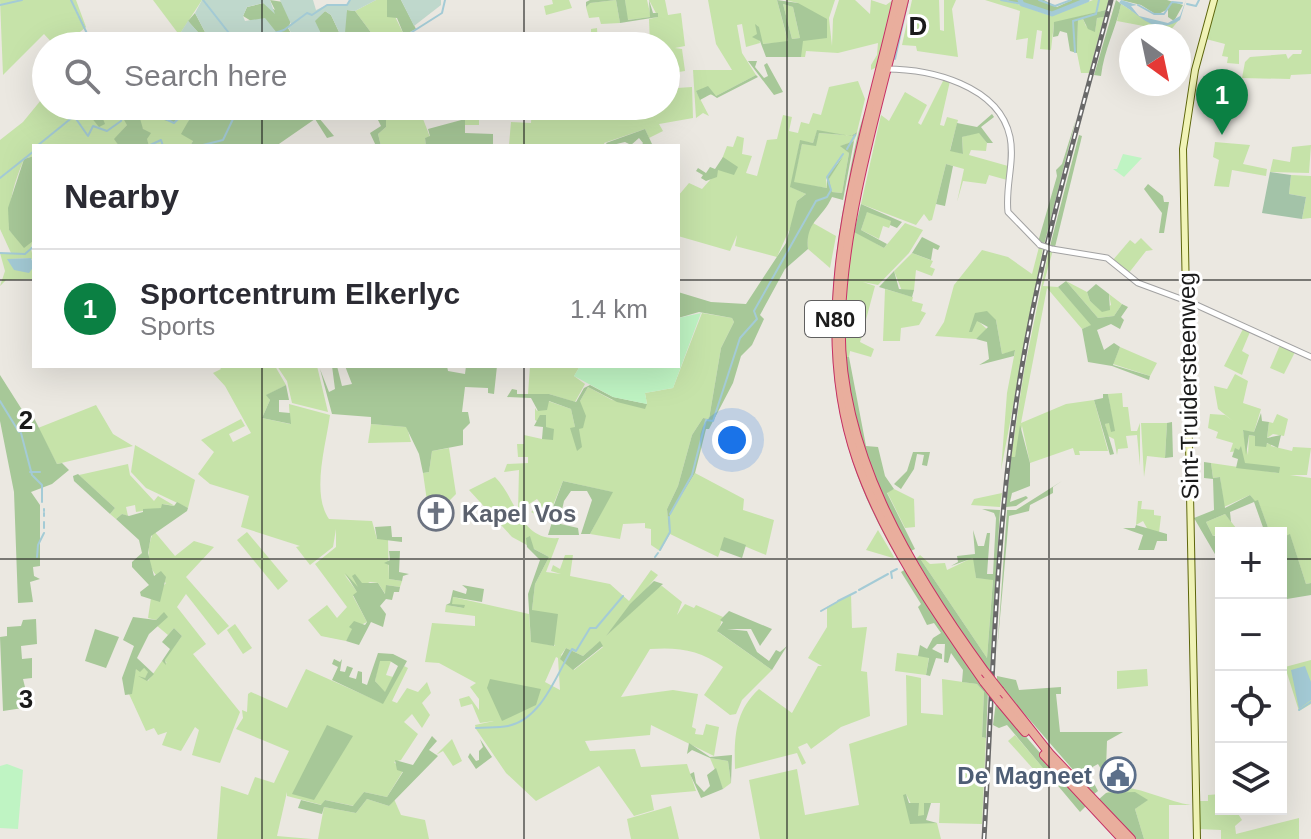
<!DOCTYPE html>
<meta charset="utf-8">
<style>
:root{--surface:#fff;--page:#f7f7f7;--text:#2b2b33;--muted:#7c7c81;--line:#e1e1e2;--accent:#0b8043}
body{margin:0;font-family:Helvetica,sans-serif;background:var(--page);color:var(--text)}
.controls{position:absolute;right:24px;bottom:24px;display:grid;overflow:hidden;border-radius:0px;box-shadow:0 8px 32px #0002}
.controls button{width:72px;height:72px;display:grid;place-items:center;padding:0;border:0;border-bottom:2px solid var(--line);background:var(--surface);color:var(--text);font:40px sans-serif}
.compass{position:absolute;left:1119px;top:24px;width:72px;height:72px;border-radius:50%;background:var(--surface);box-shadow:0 8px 32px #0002;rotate:147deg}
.you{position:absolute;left:732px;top:440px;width:28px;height:28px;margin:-20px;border:6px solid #fff;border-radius:50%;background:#1a73e8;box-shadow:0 0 0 12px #1a73e833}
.badge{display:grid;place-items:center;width:52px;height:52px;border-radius:50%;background:var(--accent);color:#fff;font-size:26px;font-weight:700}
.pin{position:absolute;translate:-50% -66px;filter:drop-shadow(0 2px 4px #0008)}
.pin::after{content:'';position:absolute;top:42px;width:28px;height:24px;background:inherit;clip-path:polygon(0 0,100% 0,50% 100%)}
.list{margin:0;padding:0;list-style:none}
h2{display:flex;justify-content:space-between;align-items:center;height:104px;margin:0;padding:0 32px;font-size:34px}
h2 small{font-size:26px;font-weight:400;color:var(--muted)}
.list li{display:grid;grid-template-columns:52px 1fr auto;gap:24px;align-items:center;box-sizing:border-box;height:120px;padding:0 32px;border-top:2px solid var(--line)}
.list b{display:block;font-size:30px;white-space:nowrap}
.list p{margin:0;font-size:26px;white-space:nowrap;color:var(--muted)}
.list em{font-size:26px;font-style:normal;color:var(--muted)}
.icon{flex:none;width:44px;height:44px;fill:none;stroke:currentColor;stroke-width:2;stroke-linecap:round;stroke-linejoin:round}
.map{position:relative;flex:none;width:1311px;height:839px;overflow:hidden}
.search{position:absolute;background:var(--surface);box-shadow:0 8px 32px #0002;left:32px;top:32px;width:648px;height:88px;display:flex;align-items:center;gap:20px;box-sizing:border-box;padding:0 28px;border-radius:44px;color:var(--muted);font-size:30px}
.panel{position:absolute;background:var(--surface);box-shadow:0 8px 32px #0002;left:32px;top:144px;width:648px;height:224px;border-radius:0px}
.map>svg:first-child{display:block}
</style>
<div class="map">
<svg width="1311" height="839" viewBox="0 0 1311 839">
<rect width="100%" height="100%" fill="#ebe8e1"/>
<g fill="#c6e3a9" fill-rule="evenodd">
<path d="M 0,0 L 76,0 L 86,27 L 63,46 L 55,46 L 44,34 L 3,75 Z"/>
<path d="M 153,0 L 202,0 L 172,46 L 165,46 L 177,32 Z"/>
<path d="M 376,0 L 387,0 L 404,35 L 390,46 L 381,46 L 355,11 Z"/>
<path d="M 552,0 L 569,0 L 572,8 L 546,15 L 544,6 L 553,4 Z"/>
<path d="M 616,0 L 620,23 L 601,24 L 599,17 L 589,18 L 586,7 L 589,3 Z"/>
<path d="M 625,0 L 647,0 L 651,17 L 627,20 Z"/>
<path d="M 649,0 L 665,0 L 668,15 L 681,13 L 685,46 L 675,48 L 682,49 L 685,71 L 666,74 L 666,46 L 650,46 L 649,19 L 658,17 Z"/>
<path d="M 708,0 L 777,0 L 788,42 L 762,44 L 757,24 L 760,43 L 746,47 L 742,24 L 737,25 L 742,53 L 756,75 L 716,96 L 696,91 L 709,116 L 703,113 L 696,118 L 693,70 L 732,70 L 716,44 Z"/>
<path d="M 785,0 L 835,0 L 829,18 L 832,46 L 833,19 L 839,0 L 855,0 L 870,14 L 871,0 L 886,5 L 893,0 L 877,67 L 871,70 L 871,65 L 877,55 L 878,43 L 838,53 L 806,51 L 805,57 L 801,57 L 798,3 Z"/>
<path d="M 912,0 L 939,0 L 940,30 L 944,31 L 944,0 L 956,0 L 952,9 L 958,57 L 917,51 L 916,46 L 902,45 Z"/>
<path d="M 985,0 L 1006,0 L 1051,16 L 1093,0 L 1109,0 L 1106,10 L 1054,23 L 1051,50 L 1040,49 L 1042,31 L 1037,30 L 1033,59 L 1026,58 L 1028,38 L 1016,40 L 1020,11 Z"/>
<path d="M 1218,0 L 1311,0 L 1311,74 L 1291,75 L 1290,79 L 1242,78 L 1245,62 L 1250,57 L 1286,54 L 1288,59 L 1293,54 L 1301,54 L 1302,50 L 1239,50 L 1239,64 L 1227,63 L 1228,57 L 1222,56 L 1225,44 L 1206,39 Z"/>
<path d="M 783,4 L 793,7 L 800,38 L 792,39 Z"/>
<path d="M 1121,4 C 1140,15 1153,32 1178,21 L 1170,31 L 1117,21 Z"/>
<path d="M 1104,17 L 1089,73 L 1081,73 L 1077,53 L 1078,20 L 1083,19 L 1086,26 L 1095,31 L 1097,18 Z"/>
<path d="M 597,28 L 598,46 L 552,46 L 551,40 L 591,34 L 591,29 Z"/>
<path d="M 678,79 L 677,88 L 692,87 L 693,118 L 659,124 L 663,131 L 649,138 L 645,129 L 604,143 L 605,146 L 509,145 L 511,122 L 531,123 L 532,106 L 666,106 L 666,80 Z"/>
<path d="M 944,79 L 950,81 L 940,125 L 944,126 L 947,117 L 958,120 L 950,150 L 963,154 L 962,137 L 979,132 L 987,143 L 986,151 L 971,150 L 969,155 L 1008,166 L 1007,180 L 989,175 L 986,184 L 963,181 L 957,202 L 964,169 L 946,164 L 932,220 L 929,221 L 924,214 L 916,225 L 861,204 L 881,115 L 889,121 L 905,92 L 927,105 L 918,123 L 921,125 Z"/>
<path d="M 858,81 L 865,99 L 857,132 L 851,136 L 817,131 L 813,143 L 800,141 L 791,187 L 806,194 L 797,201 L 795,217 L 777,257 L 735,246 L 737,235 L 730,251 L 678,236 L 678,196 L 689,183 L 702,189 L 717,172 L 727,146 L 733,147 L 737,136 L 744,138 L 742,154 L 752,156 L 746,173 L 757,176 L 767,140 L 777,139 L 783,115 L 792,117 L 789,131 L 798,133 L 801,122 L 809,124 L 813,113 L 821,115 L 829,87 Z"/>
<path d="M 46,94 L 46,106 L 82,106 L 104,124 L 98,106 L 116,106 L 127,119 L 127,125 L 115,139 L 119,146 L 34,146 L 34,156 L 24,159 C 14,183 8,203 9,230 L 19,240 L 31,235 L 34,230 L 31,249 L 34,261 L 30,258 L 11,259 L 34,266 L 34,279 L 6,280 L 0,286 L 5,271 L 0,253 L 11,253 L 0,229 L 0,140 L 23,122 Z"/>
<path d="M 386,106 L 418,106 L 430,137 L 425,138 L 426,146 L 381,146 L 378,134 L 386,127 Z"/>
<path d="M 141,108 L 148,118 L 157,115 L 174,123 L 182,115 L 189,120 L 187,125 L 193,141 L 190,146 L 149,146 L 143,129 L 127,110 Z"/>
<path d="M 486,108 L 487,119 L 479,119 L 479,125 L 464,125 L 464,109 Z"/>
<path d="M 819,133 L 856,136 L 854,141 L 841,146 L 849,153 L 842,193 L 832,192 L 829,179 L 841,158 L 826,179 L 827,188 L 793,183 L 802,144 L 815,145 Z"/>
<path d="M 1215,142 L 1250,145 L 1243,164 L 1267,169 L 1266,176 L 1232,170 L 1229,187 L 1214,186 L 1219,160 L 1213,157 Z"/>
<path d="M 1311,145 L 1309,173 L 1270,172 L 1273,159 L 1290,162 L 1292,147 Z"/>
<path d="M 1291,175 L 1311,176 L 1311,218 L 1302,219 L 1306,197 L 1289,194 Z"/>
<path d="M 867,211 L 892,221 L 889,228 L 883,226 L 879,239 L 861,230 Z"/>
<path d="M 813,223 L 836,236 L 830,268 L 808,249 L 807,234 Z"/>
<path d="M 905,223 L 923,230 L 909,253 L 878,285 L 863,282 L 875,286 L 860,342 L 874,349 L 871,357 L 850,351 L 849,357 L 845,357 L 847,276 L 854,231 L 884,248 Z"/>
<path d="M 1141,238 L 1153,250 L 1146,251 L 1128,274 L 1113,260 L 1130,240 L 1135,244 Z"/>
<path d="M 1039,247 L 1043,248 L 1001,470 L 1007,393 L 1015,351 L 1002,354 L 996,320 L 977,320 L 988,330 L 976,339 L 935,336 L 944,322 L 954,285 L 982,250 L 1008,257 L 1032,274 Z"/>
<path d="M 1049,249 L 1053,250 L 1043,286 L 1058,287 L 1092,325 L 1082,329 L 1047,288 L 1021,423 L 1066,404 L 1094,400 L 1108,451 L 1079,451 L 1080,455 L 1075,455 L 1073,448 L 1030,463 L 1022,426 L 1015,457 L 1011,457 L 1024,371 Z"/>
<path d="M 912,253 L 933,261 L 930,267 L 935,269 L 932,276 L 916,270 L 914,290 L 902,291 L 894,271 Z"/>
<path d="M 1066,281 L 1087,292 L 1090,301 L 1102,311 L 1111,305 L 1109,294 L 1122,304 L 1114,316 L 1098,318 Z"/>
<path d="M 885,289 L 913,297 L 912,301 L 923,304 L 921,311 L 926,313 L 919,325 L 901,328 L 900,341 L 883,341 Z"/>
<path d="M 702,313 L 732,318 L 734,322 L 721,348 L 709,419 L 703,418 L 692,435 L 678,486 L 667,509 L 669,530 L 670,514 L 695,473 L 744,499 L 743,510 L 774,520 L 766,555 L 725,538 L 718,557 L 670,534 L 660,551 L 651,545 L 651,529 L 645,528 L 645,523 L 623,524 L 620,539 L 590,534 L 612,492 L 563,481 L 547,520 L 531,512 L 541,504 L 537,499 L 518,511 L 519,470 L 504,472 L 507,464 L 528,463 L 528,457 L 518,457 L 517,444 L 524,444 L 524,435 L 542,439 L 546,427 L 535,420 L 535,408 L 537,411 L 548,401 L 571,409 L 575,427 L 579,428 L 580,401 L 588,387 L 612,400 L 647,404 L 645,393 L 673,388 Z"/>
<path d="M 1243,329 L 1250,332 L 1242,351 L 1249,355 L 1242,375 L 1224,366 Z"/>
<path d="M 1280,345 L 1295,352 L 1284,374 L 1270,368 Z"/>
<path d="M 1120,347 L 1157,363 L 1150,376 L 1113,364 Z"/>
<path d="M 219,366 L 275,366 L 286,385 L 267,395 L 270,400 L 262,418 L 290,424 L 289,404 L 330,415 C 326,445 311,493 329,519 L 372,521 L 377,539 L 388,539 L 389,579 L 402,581 L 400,587 L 386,585 L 386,595 L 378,583 L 370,582 L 358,588 L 344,574 L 358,593 L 353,596 L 367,622 L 353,629 L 346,641 L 321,636 L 308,620 L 327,605 L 337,618 L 347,607 L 315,564 L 336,547 L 336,529 L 333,547 L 310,565 L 296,547 L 300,546 L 241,527 L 249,496 L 210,484 L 198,474 L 214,452 L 201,440 L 241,419 L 245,426 L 229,434 L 233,442 L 251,433 L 225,386 L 213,373 L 221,369 Z"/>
<path d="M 277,366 L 317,366 L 328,412 L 292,403 L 287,381 Z"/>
<path d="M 530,366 L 580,366 L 574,376 L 585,384 L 575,402 L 549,394 L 528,394 Z"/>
<path d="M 1235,374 L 1248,381 L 1243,403 L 1261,409 L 1254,432 L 1243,431 L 1248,455 L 1249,435 L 1255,436 L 1255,445 L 1272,443 L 1271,446 L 1292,451 L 1293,447 L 1311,448 L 1307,475 L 1290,475 L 1311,478 L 1311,583 L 1306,584 L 1290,535 L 1281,538 L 1281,533 L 1270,533 L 1258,501 L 1255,502 L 1250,495 L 1224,507 L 1220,477 L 1213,478 L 1211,463 L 1279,473 L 1244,463 L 1239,451 L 1230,452 L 1233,443 L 1216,438 L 1218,432 L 1208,428 L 1210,414 L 1225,415 L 1233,421 L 1218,409 L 1214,386 L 1227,389 Z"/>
<path d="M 1122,393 L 1123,407 L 1128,407 L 1131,431 L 1137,431 L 1140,423 L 1140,466 L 1137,435 L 1126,436 L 1128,448 L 1118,449 L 1117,455 L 1114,439 L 1108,436 L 1105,424 L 1109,422 L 1114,431 L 1108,394 Z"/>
<path d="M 96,405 L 113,434 L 133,446 L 57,464 L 38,428 Z"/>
<path d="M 1277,414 L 1288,419 L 1284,436 L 1273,434 L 1267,438 L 1269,422 L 1273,423 Z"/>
<path d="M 1141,423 L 1167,423 L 1165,458 L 1147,456 L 1144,477 Z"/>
<path d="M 371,424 L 407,427 L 411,442 L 368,443 Z"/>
<path d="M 135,445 L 195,480 L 188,508 L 146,488 L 131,472 Z"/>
<path d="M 449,448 L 456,494 L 442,508 L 428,508 L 423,473 L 429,472 L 432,451 Z"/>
<path d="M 128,464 L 130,475 L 154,501 L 158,496 L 175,506 L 163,504 L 162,508 L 136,512 L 135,505 L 126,507 L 128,516 L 122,514 L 116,519 L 110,514 L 115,508 L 79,475 Z"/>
<path d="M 495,477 C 517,498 519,541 559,538 L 546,572 L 561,574 L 551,571 L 553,565 L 560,569 L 565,555 L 573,555 L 570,576 L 610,584 L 629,601 L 651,570 L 658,575 L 606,636 L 656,587 L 662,586 L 682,602 L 677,615 L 685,604 L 694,608 L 696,605 L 723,617 L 718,632 L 772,670 L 742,700 L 736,714 L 730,715 L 704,695 L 723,667 C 700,650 679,647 650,649 L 621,697 L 673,690 L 698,694 L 692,727 L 696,729 L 695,734 L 703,735 L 706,724 L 719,727 L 714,756 L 651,725 L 650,735 L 585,741 L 590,751 L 635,749 L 641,767 L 687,764 L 696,791 L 651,795 L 654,810 L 634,816 L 599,766 L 536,801 L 506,773 L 476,729 L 475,725 L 494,721 L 480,723 L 472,704 L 461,707 L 459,699 L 469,696 L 479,710 L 479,699 L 470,687 L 476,683 L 439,663 L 425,662 L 432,623 L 475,626 L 475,616 L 445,612 L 446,605 L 464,608 L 451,604 L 453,597 L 529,614 L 531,641 L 555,646 L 532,610 L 535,584 L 549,557 L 512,537 L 469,490 ZM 597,644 L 603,647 L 574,670 L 561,655 L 566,648 L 583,656 ZM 556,657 L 558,658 L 560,690 L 545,682 Z"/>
<path d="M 894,489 L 914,499 L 915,527 L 905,528 L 887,492 Z"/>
<path d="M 1002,493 L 1000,507 L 971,505 L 974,499 Z"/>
<path d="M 1138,501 L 1142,501 L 1141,509 L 1154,510 L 1154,515 L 1161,516 L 1159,533 L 1148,530 L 1143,521 L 1136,525 Z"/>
<path d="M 1225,514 L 1236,528 L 1213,536 L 1206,522 Z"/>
<path d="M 878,530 L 894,557 L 893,558 L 866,550 Z"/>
<path d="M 154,531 L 175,556 L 194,541 L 214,547 L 186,577 L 229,626 L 218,635 L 186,594 L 177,607 L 206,644 L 193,654 L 240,712 L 220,763 L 192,755 L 199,730 L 195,727 L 181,751 L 162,745 L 167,732 L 158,735 L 154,728 L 146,731 L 129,694 L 136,669 L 144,668 L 149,672 L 145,678 L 148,681 L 162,661 L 167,663 L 164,660 L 182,636 L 174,628 L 168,635 L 156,625 L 160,616 L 156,620 L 148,618 L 151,598 L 166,583 C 146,572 145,550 154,531 Z"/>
<path d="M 247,532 L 288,581 L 278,590 L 237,540 Z"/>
<path d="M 920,555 L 930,564 L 945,563 L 947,570 L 974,557 L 976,578 L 993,579 L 987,658 L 921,560 L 916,559 Z"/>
<path d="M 851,594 L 852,628 L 867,627 L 861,671 L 867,672 L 870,716 L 841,727 L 811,749 L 807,743 L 798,747 L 806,763 L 802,765 L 797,753 L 735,769 C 734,737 735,711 759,689 L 792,713 L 818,666 L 822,666 L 808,658 L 827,627 L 827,607 Z"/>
<path d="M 235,624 L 252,648 L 243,654 L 227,630 Z"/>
<path d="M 897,653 L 929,657 L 926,675 L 895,671 Z"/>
<path d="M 1311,660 L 1311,704 L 1299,711 L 1285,667 Z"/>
<path d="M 379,661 L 391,661 L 386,675 L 393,677 L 385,693 L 375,681 Z"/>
<path d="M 404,666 L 408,668 L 392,701 L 397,703 L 407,688 L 418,692 L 427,682 L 431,693 L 422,703 L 430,715 L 422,728 L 412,714 L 404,722 L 418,734 L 401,760 L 394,762 L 403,771 L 387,797 L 364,792 L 354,806 L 325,800 L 322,805 L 287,796 L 287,792 L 277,836 L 312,839 L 217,839 L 221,786 L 248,795 L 255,777 L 274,783 L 289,751 L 236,729 L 243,718 L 242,710 L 247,712 L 248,694 L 251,692 L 287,708 L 306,669 L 382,703 Z"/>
<path d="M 1147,669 L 1148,686 L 1117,689 L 1117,671 Z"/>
<path d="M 906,675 L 921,678 L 921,713 L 943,715 L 942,679 L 977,684 L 984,692 L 982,737 L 986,738 L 982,824 L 939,823 L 940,803 L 924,803 L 924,816 L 917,816 L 906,794 L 910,823 L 937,823 L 941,839 L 760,839 L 749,780 L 797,769 L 805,815 L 859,805 L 849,744 L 907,725 Z"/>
<path d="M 1015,735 L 1050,776 L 1045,782 L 1008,741 Z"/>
<path d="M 452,739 L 462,761 L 453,766 L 443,751 L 436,755 Z"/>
<path d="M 710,758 L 728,761 L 731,783 L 723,789 Z"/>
<path d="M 1118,787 C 1138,786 1169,802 1191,805 L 1169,805 L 1169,839 L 1144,839 L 1135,809 L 1147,800 L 1106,793 Z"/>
<path d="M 1221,794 L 1221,809 L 1235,809 L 1242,820 L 1235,826 L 1236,834 L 1299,818 L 1299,839 L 1221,839 L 1221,830 L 1199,829 L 1199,801 L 1208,801 L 1208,795 Z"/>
<path d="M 367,799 L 389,806 L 394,799 L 401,815 L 425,820 L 429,839 L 318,839 L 324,807 L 356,813 Z"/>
<path d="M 671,806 L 679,839 L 631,839 L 627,819 Z"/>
</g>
<g fill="#a7c898" fill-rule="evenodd">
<path d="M 270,0 L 283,2 L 291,21 L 288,28 L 298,46 L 259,46 L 252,38 L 272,34 L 243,16 L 247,7 L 264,3 L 275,10 Z"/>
<path d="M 387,0 L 401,0 L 416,29 L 404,35 L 397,18 L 387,17 Z"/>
<path d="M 590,0 L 625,0 L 628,20 L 650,17 L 649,0 L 653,13 L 658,13 L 658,17 L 620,23 L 616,0 L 590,3 L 586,7 L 586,2 Z"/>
<path d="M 777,0 L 798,3 L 827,19 L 827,38 L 803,41 L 801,57 L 766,57 L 760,41 L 752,37 L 757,34 L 755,24 L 759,27 L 763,44 L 788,41 ZM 783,4 L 793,7 L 800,38 L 792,39 Z"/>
<path d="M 1006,0 L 1044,0 L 1057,7 L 1072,0 L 1083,0 L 1052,13 Z"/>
<path d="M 1116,0 L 1121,4 C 1116,29 1104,49 1101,76 L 1094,75 Z"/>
<path d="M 1121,0 L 1167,0 L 1183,5 L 1174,21 L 1168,17 L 1168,9 L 1157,15 L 1141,5 Z"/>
<path d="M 347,10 L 355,11 L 381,46 L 327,46 L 314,21 L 325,11 L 331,15 L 339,32 Z"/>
<path d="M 1106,10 L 1104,17 L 1097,18 L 1095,32 L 1088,29 L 1083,19 L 1078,20 L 1077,53 L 1070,51 L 1067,33 L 1060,31 L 1058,36 L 1053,37 L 1054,22 Z"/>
<path d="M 195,13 L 205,32 L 213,37 L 209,45 L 188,21 Z"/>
<path d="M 748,61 L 757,61 L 755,67 L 764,78 L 768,76 L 764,65 L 767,63 L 783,92 L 774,95 Z"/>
<path d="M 756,75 L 758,77 L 717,98 L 711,94 L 700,100 L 696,91 L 708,86 L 716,96 Z"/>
<path d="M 868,103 L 834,283 L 835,372 L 837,394 L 899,556 L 897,558 C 826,437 820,334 845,198 C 851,167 856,133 868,103 Z"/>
<path d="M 82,106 L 98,106 L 105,124 L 99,127 Z"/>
<path d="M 116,106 L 126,106 L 128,113 L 139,115 L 143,129 L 151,133 L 147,139 L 149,146 L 119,146 L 114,139 L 127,125 Z"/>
<path d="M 179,106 L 220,106 L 228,111 L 230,106 L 253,106 L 254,116 L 265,114 L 270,106 L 309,106 L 334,136 L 327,138 L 315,119 L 276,146 L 190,146 L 193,141 L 181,134 L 189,120 L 182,115 L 174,123 L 164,120 L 177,115 Z"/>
<path d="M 371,106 L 386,106 L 386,127 L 378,134 L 381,146 L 376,146 L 370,133 L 381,126 Z"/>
<path d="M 992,114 L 994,117 L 981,127 L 993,143 L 987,143 L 979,133 L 962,137 L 963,154 L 950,151 L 957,123 L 977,127 Z"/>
<path d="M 465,119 L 465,133 L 493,134 L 493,146 L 426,146 L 425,138 L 430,136 L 428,129 Z"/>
<path d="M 1076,119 L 1044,245 L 1038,242 L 1057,176 L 1056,170 L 1062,164 Z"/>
<path d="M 645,129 L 652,144 L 641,146 L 643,143 L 639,138 L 631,145 L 625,142 L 608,146 L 606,143 Z"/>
<path d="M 817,130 L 851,136 L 857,132 L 856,136 L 819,133 L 816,146 L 802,144 L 794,182 L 827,188 L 827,176 L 843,157 L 829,179 L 832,192 L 842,193 L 849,153 L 840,146 L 854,141 L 843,200 L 832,197 C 822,219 805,222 808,249 L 785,269 L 760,315 L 764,319 L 752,345 L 741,356 L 733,383 L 709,429 L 706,429 L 695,473 L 670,514 L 669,531 L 667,509 L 678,486 L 692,435 L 703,418 L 709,419 L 721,348 L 734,322 L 732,318 L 699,312 L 678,318 L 678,292 L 711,302 L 746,304 L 786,243 L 797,201 L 806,194 L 790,187 L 800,140 L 813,143 Z"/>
<path d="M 1079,135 L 1082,136 L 1055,247 L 1050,246 Z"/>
<path d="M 34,156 L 34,230 L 33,241 L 24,248 L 9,230 L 8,208 L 24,159 Z"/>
<path d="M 723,157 L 738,167 L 734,175 L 718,170 L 717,177 L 706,181 L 701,178 L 703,175 L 696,171 L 698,168 L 706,173 L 710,167 L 715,169 Z"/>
<path d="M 946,164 L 953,166 L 945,206 L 936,204 Z"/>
<path d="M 1148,184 L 1163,196 L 1164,202 L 1169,202 L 1164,233 L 1159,233 L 1162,213 L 1144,189 Z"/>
<path d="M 861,204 L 902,222 L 897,228 L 890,225 L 891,221 L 867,212 L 861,230 L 887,244 L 884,248 L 854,232 Z"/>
<path d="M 922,237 L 940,246 L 938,250 L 933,248 L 931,260 L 912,253 Z"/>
<path d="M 894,271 L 899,289 L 914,290 L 912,297 L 879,287 Z"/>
<path d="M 1066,281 L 1098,318 L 1114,316 L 1122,304 L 1128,307 L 1121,317 L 1124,320 L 1120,329 L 1111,324 L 1097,330 L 1104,350 L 1114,343 L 1120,347 L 1113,365 L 1150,376 L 1149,380 L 1112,366 L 1088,362 L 1082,329 L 1091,325 L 1058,287 Z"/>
<path d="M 1096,284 L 1109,294 L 1110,310 L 1102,312 L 1090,301 L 1087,292 Z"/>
<path d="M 987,311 L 996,320 L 1002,354 L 1015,350 L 1014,356 L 979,365 L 989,359 L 987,342 L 976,339 L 988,327 L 977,321 L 972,332 L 969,332 L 975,313 Z"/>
<path d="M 845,357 L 849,357 L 866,446 L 878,447 L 885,476 L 894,489 L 887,493 L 915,549 L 911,551 L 881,496 L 855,423 Z"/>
<path d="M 332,366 L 337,366 L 342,386 L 352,384 L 345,366 L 447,366 L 448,371 L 465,374 L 466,366 L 497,366 L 494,394 L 488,393 L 488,388 L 465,387 L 462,412 L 468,412 L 470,423 L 463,430 L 463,445 L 432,451 L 429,472 L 423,473 L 419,454 L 406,427 L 371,424 L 371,417 L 332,414 L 320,369 L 329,392 L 335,389 Z"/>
<path d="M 0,375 L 26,416 L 32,414 L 57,464 L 62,463 L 69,470 L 52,484 L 31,492 L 40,505 L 40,566 L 33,567 L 34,576 L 40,579 L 30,582 L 33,602 L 18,603 L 14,492 L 0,421 Z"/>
<path d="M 286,385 L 289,400 L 279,400 L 279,412 L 290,413 L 291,424 L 262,418 L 270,400 L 266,395 Z"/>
<path d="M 590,385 L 613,397 L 647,404 L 645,409 L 617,402 L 588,387 L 580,401 L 586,416 L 583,428 L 579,429 L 582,447 L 577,451 L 570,428 L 575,427 L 571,409 L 549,401 L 547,410 L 538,411 L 531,398 L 507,397 L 512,389 L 517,390 L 517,394 L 549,394 L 576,402 L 584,388 Z"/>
<path d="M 1103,394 L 1108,394 L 1115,431 L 1111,432 L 1109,423 L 1105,424 L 1114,454 L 1110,455 L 1094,400 L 1103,398 Z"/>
<path d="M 1261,413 L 1262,421 L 1269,422 L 1267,438 L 1281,435 L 1278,448 L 1267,443 L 1266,447 L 1255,446 L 1255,436 L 1249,435 L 1246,455 L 1243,430 L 1254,432 Z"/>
<path d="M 540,415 L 546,415 L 546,427 L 554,429 L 553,440 L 542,439 L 543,427 L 534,426 Z"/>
<path d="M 1172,422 L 1173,457 L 1165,458 L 1167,423 Z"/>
<path d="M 1020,425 L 1030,463 L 1030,486 L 1012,493 L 1010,502 L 1026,496 L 1028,498 L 1016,506 L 1006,507 L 1011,457 L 1015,457 Z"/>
<path d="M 1241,446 L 1245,463 L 1280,467 L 1279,473 L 1236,468 L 1238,459 L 1232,457 L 1235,448 L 1239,450 Z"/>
<path d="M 913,452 L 930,452 L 927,466 L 922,465 L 924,455 L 917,454 L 914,469 L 901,489 L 894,484 L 907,471 Z"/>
<path d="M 1204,462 L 1211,463 L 1213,478 L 1220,477 L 1225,508 L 1250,495 L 1255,501 L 1258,500 L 1270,533 L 1265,533 L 1254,502 L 1230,512 L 1231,522 L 1225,514 L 1206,522 L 1213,536 L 1221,535 L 1219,561 L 1194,518 L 1214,510 L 1213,479 L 1204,478 Z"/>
<path d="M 78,474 L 115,508 L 110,514 L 74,481 L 73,476 Z"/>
<path d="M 563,481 L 613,492 L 590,534 L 581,534 L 592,500 L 587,491 L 571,491 L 564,501 L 560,519 L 554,517 L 555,512 L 552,510 Z"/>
<path d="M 1062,481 L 1053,487 L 1053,493 L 1030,505 L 1029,511 L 1009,516 L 997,652 L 1007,510 L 1016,510 Z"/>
<path d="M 177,502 L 188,508 L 187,511 L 151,536 L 148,553 L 154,576 L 161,571 L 166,577 L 160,602 L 141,596 L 140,592 L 149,585 L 132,567 L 132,562 L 142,553 L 139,540 L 116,519 L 122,514 L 129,516 L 143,512 L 143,509 L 161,508 L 162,504 L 174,506 Z"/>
<path d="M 982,509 L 1000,510 L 990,671 L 953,621 L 916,559 L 921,560 L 987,658 L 993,580 L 976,578 L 973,558 L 951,566 L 958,562 L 957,556 L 975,554 L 973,530 L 978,546 L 984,546 L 987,533 L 990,533 L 987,574 L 993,574 L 996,518 L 994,513 Z"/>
<path d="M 552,522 L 578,528 L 579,535 L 548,535 Z"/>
<path d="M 1136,525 L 1167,534 L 1167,541 L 1157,541 L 1154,550 L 1138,550 L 1143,535 L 1123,528 L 1135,528 Z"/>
<path d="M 391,526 L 392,537 L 402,537 L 402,542 L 377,539 L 375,527 Z"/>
<path d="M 1290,534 L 1306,584 L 1311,583 L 1311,595 L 1281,600 L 1281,538 Z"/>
<path d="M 530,536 L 534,549 L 549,557 L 535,584 L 532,610 L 558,614 L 554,646 L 531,642 L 528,594 L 540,560 L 527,547 L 526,538 Z"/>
<path d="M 724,537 L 746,545 L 742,558 L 720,550 Z"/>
<path d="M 389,551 L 400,551 L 399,572 L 409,574 L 403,576 L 402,581 L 389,579 L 389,565 L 384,563 L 390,560 Z"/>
<path d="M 906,569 L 988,692 L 986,738 L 982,737 L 984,692 L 977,684 L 962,682 L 963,670 L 951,653 L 948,663 L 944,662 L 945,644 L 937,644 L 932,649 L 942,654 L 942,659 L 936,658 L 930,676 L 926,675 L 929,658 L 918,656 L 920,645 L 927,649 L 933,638 L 941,633 L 934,623 L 927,625 L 918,607 L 921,604 L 901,572 Z"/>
<path d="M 345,573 L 358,587 L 352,576 L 355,574 L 362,583 L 378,583 L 385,594 L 386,585 L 400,587 L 399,592 L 394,592 L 392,600 L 386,599 L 380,606 L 386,614 L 383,627 L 371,622 L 359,645 L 346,641 L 352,629 L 349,627 L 354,621 L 365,625 L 367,622 L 353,595 L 357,592 Z"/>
<path d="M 654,581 L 663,584 L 606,636 L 630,604 Z"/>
<path d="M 462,585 L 484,589 L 482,602 L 453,597 L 452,604 L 465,605 L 464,608 L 446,605 L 450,603 L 453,590 L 466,594 L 467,589 Z"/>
<path d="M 729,611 L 772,629 L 760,646 L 751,629 L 727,629 L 747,631 L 757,652 L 769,661 L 776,650 L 780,652 L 787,646 L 772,670 L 717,631 L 723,622 L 720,620 Z"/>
<path d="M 164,612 L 168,617 L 149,634 L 137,658 L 154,674 L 147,681 L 138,676 L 145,678 L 148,672 L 144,668 L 140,672 L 136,669 L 132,694 L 125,695 L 122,678 L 134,646 L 123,640 L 133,617 L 156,620 Z"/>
<path d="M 36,619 L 37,644 L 21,646 L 22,659 L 32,658 L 32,678 L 23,679 L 27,695 L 23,708 L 3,711 L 0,637 L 7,636 L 7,627 L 21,626 L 23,620 Z"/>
<path d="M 174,628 L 182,636 L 165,660 L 166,665 L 162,661 L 170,649 L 162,642 Z"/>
<path d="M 95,629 L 119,637 L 106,668 L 85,661 Z"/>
<path d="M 600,641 L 603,646 L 573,670 L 560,659 L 566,648 L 583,656 Z"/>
<path d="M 378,653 L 393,654 L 407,661 L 383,704 L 332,680 L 338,667 L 332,664 L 334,659 L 340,662 L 342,659 L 340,671 L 345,672 L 347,666 L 353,668 L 349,677 L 356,679 L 358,671 L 362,672 L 362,683 L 367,685 ZM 380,661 L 390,661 L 398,666 L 385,692 L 375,681 Z"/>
<path d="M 997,659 L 997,676 L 1016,680 L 1019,690 L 1061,687 L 1061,694 L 1056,694 L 1060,732 L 1123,732 L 1107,741 L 1106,769 L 1101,769 L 1098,764 L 1087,770 L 1098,791 L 1094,794 L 997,682 Z"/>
<path d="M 490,679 L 541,689 L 536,705 L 502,721 L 487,688 Z"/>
<path d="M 996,702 L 1086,806 L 1080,812 L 1007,725 L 999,728 L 993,725 Z"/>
<path d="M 327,725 L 353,736 L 314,800 L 292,794 Z"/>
<path d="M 432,736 L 437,741 L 429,750 L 438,756 L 389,806 L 367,799 L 356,813 L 324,807 L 322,814 L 298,808 L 301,800 L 321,805 L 325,800 L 353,806 L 364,792 L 387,797 L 403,772 L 397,770 L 395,760 L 413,765 Z"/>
<path d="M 480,739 L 492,757 L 476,769 L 468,757 L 470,753 L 476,761 L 479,760 L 479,751 L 483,747 Z"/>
<path d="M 689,743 L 710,757 L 732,755 L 731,783 L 728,761 L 710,758 L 692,750 L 687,754 Z"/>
<path d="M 716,768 L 723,789 L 701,798 L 690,774 L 694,772 L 696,783 L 704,792 L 710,786 L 707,775 Z"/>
<path d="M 1135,792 L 1148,800 L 1135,809 L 1144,839 L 1134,839 L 1098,800 L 1106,793 Z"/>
<path d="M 906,794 L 909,803 L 919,803 L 918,816 L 924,815 L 924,803 L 931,803 L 926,820 L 937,823 L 910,824 L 903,795 Z"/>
</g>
<g fill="#bfd8cc">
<path d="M 202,0 L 270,0 L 275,14 L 263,3 L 247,7 L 243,16 L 245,21 L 265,18 L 277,33 L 253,38 L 259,46 L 172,46 L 188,21 L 209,44 L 213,37 L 205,32 L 195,13 Z"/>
<path d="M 280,0 L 313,0 L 316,10 L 327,5 L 347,5 L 350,0 L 376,0 L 355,11 L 347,10 L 345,33 L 339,32 L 331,15 L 325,11 L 315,21 L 327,46 L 298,46 L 288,27 L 291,24 Z"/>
<path d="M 401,0 L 441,0 L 441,5 L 414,26 Z"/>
<path d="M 126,106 L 179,106 L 179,107 L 177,115 L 164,120 L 154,115 L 145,119 L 141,108 L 127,110 Z"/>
</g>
<path fill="#a3c3a8" d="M 1270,172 L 1291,175 L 1289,194 L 1306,197 L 1302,219 L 1262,213 Z"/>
<g fill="#bff4c3">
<path d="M 1123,154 L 1142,158 L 1124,177 L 1113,169 L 1117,169 Z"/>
<path d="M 701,313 L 673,388 L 645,393 L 647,404 L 613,397 L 574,376 L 580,366 L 678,366 L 678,318 Z"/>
<path d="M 7,764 L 23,770 L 18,829 L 0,828 L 0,766 Z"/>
</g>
<g fill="#a4cbd6">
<path d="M 1121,0 L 1137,5 L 1131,6 L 1139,16 L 1168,23 L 1180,16 L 1186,0 L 1180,20 C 1152,37 1140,13 1119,3 Z"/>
<path d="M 31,258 L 34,266 L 29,273 L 14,270 L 7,259 Z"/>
<path d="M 1305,666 L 1311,682 L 1311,700 L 1299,709 L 1291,670 Z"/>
</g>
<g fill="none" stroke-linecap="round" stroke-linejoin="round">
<g stroke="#a4cbd6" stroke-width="2">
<path d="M 71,0 L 93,46"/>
<path d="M 203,0 L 236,42"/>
<path d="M 1001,0 L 1022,4"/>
<path d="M 1039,0 L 1055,6 L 1071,0"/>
<path d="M 1187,4 L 1196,6 L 1199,0"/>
<path d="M 0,5 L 22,0"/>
<path d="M 1138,5 L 1154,14 L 1164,14 L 1172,2 L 1182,3"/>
<path d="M 234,46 L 284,30 L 307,13 L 312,15 L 327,5 L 347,5 L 350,0"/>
<path d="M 390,46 L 442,13 L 445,0"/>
<path d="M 1075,52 L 1073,21 L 1096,14 L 1099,0"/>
<path d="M 895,59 L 908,0"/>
<path d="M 37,146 L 74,116 L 88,136 L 93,126 L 107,131 L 121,121 L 123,110 L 141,108 L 145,119 L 157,115 L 174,123 L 182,115 L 191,119 L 206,106"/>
<path d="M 148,146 L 161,140 L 163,146"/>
<path d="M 199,146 L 223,140 L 233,119 L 260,111 L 262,106"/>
<path d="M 847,149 L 855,135"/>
<path d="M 0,178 L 34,151"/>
<path d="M 0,253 L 25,254 L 34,246"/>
<path d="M 0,401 L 19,432"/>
<path d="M 21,433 L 32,475"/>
<path d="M 30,472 L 40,472"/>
<path d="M 33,476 L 42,485 L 42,502"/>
<path d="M 44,509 L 44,511"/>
<path d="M 44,513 L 44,516"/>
<path d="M 670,514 L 692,475 L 706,420 L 713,421 L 740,338 L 757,319 L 754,311 L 816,201 L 827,197 L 831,190 L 827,177 L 843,154"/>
<path d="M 44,522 L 44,528"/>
<path d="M 660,550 L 670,532 L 669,517"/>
<path d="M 37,557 L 38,545 L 44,533"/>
<path d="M 655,557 L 658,553"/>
<path d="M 892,578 L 891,572 L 897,569"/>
<path d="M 859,590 L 888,574"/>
<path d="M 838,601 L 856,592"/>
<path d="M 821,611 L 837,602"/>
<path d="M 1299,710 L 1311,702"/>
<path d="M 476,728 C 486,727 498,728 508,726 C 542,719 556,675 572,649 L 576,651 L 590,628 L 596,628 L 623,596"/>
</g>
<path stroke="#a4cbd6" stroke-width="5" d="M 1020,0 L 1022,4 L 1052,14 L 1087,0"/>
<defs>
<g id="tertiary">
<path d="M 886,69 C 930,69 999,85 1010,137 C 1015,161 1005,187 1008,212 L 1040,245"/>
<path d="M 1052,249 L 1107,258 L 1138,283 L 1192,303 L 1311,357"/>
</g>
<path id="secondary" d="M 1197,839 L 1183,149 L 1195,70 L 1214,0"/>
<g id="trunk">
<path d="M 897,0 C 863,149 805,309 857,460 C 885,541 936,613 984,682"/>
<path d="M 904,0 C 880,100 845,212 841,314 C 835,447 909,568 985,672"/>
<path d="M 1000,691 L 1050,754 L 1131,839"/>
<path d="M 999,701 L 1025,732"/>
<path d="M 1044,755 L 1122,839"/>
</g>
</defs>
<use href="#tertiary" stroke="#a2a2a2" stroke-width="7"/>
<use href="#secondary" stroke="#5e670c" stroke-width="8"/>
<use href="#trunk" stroke="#c73065" stroke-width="10"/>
<use href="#tertiary" stroke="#fff" stroke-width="5"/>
<use href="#secondary" stroke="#f1f4b7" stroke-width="6"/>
<use href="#trunk" stroke="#e9ae9d" stroke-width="8"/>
<defs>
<path id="rail" d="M 984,839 C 993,684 995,526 1021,372 C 1042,246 1079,123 1111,0"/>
</defs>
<use href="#rail" stroke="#696969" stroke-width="5"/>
<use href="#rail" stroke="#fff" stroke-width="2" stroke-dasharray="6" stroke-linecap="butt"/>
<defs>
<path id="tertiary-bridge" d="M 1040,245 L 1052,249"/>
<g id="trunk-bridge">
<path d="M 985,672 L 1000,691"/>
<path d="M 984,682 L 999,701"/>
</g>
</defs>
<use href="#tertiary-bridge" stroke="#a2a2a2" stroke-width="7" stroke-linecap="butt"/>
<use href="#trunk-bridge" stroke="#c73065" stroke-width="10" stroke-linecap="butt"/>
<use href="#tertiary-bridge" stroke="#fff" stroke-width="5"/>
<use href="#trunk-bridge" stroke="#e9ae9d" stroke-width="8"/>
</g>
<path fill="none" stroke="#1b1b1b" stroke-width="2" stroke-opacity="0.55" d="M 262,0 L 262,46M 524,0 L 524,46M 787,0 L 787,839M 1049,0 L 1049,839M 262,106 L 262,146M 524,106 L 524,146M 0,280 L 34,280M 678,280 L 1311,280M 262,366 L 262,839M 524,366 L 524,839M 0,559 L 1221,559M 1281,559 L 1311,559"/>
<defs>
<symbol id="church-ring" viewBox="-11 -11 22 22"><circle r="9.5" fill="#fff" stroke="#6b7280" stroke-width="1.5"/><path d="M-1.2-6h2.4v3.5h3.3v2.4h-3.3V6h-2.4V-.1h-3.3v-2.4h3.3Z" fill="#6b7280"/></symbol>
<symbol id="civic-ring" viewBox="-11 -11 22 22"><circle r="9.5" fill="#fff" stroke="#5c6f8a" stroke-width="1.5"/><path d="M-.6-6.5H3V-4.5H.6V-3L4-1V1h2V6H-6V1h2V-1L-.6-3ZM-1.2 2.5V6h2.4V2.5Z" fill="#5c6f8a"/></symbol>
</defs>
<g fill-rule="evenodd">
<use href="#church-ring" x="416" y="493" width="40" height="40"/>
<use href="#civic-ring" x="1098" y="755" width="40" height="40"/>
</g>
<g text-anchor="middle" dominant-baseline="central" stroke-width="6" stroke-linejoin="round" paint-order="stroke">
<rect fill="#fff" stroke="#5f5f5f" stroke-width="2" x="805" y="301" width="60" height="36" rx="6"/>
<g font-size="22" font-weight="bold" fill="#1b1b1b">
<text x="835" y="319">N80</text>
</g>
<g font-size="24" fill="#1b1b1b" stroke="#fff">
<text transform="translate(1188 386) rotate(-91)">Sint-Truidersteenweg</text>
</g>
<g font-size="24" font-weight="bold" fill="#5b616d" stroke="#fff" text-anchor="start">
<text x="462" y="513">Kapel Vos</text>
</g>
<g font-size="24" font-weight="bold" fill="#4e5e75" stroke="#fff" text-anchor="end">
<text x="1092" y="775">De Magneet</text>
</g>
</g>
<g font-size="26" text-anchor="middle" font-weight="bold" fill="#1b1b1b" stroke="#fff" stroke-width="6" stroke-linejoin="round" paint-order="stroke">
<text x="918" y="35">D</text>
<text x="26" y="429">2</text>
<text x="26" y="708">3</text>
</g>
</svg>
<div class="controls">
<button>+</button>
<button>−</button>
<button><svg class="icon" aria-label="locate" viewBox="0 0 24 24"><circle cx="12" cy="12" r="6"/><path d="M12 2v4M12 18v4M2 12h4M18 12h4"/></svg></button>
<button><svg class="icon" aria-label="layers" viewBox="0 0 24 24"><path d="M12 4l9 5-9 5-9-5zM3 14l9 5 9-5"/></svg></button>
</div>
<svg class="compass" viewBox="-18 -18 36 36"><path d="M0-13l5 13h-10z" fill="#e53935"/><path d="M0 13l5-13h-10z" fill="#7c7c81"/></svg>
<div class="you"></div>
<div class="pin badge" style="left:1222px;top:135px">1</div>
<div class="search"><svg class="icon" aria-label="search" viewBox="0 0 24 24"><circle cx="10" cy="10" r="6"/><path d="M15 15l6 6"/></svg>Search here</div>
<section class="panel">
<h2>Nearby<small></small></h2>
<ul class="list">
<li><span class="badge">1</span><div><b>Sportcentrum Elkerlyc</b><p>Sports</p></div><em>1.4 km</em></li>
</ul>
</section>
</div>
